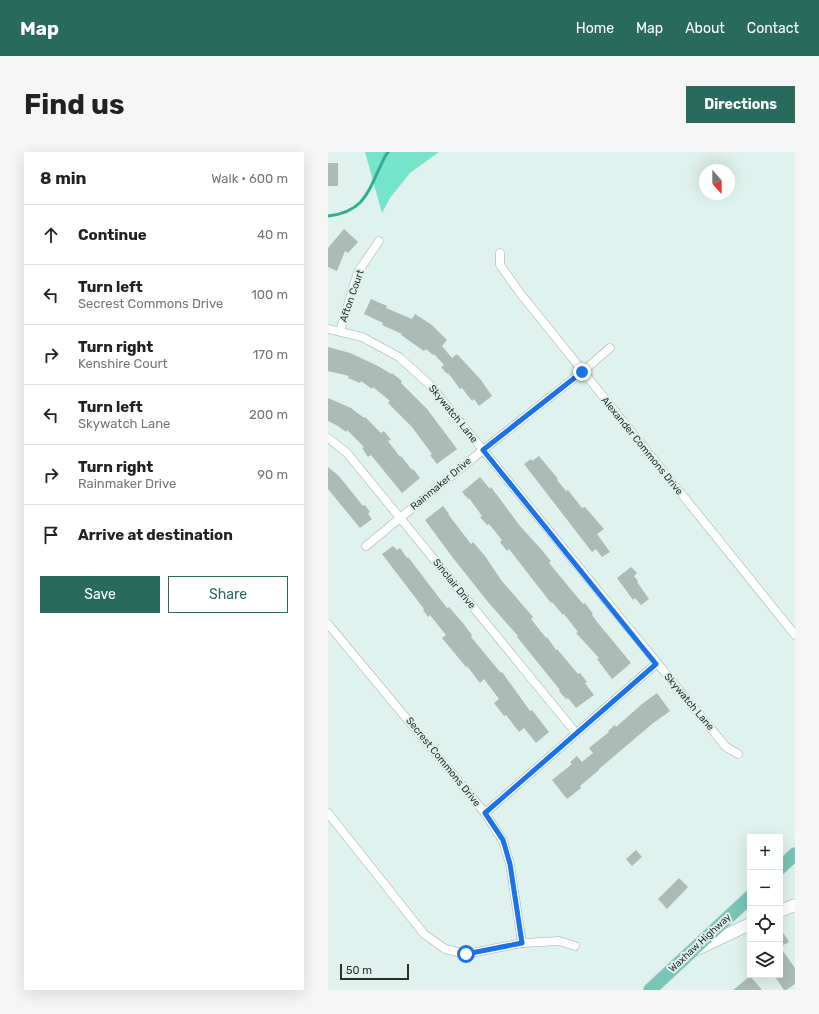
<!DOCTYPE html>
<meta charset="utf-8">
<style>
:root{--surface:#fff;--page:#f6f6f6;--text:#222;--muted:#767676;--line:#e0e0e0;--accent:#286b5c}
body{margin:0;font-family:Rubik,sans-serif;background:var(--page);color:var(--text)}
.controls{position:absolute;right:12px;bottom:12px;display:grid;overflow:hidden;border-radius:0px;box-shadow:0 4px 16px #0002}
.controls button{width:36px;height:36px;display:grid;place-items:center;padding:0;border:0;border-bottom:1px solid var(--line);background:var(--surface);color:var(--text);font:20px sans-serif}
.compass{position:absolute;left:371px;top:12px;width:36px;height:36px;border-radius:50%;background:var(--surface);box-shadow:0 4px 16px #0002;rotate:159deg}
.scale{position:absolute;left:12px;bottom:10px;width:69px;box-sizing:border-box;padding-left:4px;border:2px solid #2a312f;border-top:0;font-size:11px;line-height:14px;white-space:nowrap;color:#2a312f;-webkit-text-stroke:3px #e0f2ed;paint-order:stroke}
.stop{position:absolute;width:12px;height:12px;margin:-9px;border:3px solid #1a73e8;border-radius:50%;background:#fff}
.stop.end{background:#1a73e8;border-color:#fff;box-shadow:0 1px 4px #0008}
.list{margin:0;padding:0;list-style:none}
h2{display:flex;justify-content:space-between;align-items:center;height:52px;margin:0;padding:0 16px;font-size:17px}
h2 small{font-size:13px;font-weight:400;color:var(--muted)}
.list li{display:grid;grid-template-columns:26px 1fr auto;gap:12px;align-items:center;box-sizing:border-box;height:60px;padding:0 16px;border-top:1px solid var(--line)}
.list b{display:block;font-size:15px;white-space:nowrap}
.list p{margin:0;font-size:13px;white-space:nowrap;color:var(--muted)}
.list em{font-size:13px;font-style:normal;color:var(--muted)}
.actions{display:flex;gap:8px;padding:12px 16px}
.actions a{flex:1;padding:9px 0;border:1px solid var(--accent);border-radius:0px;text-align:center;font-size:14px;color:var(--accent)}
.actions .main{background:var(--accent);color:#fff}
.icon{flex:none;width:22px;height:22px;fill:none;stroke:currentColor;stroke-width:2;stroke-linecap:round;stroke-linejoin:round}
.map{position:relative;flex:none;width:467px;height:838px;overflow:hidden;border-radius:0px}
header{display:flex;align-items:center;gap:24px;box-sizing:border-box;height:56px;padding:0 20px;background:var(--accent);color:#fff}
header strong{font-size:19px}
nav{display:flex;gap:22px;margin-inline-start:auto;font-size:14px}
.intro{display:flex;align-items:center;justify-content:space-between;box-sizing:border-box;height:96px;padding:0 24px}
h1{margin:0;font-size:28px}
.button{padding:10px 18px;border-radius:0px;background:var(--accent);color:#fff;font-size:14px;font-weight:700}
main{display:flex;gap:24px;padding:0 24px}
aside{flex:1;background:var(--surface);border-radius:0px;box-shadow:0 4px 16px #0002}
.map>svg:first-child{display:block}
</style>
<header>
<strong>Map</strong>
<nav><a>Home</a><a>Map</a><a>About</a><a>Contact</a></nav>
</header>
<div class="intro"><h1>Find us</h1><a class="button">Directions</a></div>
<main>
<aside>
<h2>8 min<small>Walk · 600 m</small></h2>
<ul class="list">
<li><svg class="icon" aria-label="ahead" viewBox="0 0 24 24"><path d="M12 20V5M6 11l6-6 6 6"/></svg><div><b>Continue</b></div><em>40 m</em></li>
<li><svg class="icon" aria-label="left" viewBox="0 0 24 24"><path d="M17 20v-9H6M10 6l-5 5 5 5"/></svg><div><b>Turn left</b><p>Secrest Commons Drive</p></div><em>100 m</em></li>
<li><svg class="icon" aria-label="right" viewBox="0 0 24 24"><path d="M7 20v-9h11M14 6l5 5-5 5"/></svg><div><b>Turn right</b><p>Kenshire Court</p></div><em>170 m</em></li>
<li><svg class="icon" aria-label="left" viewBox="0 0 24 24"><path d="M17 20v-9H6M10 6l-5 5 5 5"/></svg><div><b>Turn left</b><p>Skywatch Lane</p></div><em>200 m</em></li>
<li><svg class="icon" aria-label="right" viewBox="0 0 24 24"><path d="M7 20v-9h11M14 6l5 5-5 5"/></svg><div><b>Turn right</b><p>Rainmaker Drive</p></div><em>90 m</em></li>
<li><svg class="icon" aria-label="arrive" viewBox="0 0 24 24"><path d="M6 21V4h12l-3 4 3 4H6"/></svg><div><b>Arrive at destination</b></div></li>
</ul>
<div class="actions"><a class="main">Save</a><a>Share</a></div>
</aside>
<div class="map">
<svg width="467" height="838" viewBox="0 0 467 838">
<rect width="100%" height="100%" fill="#e0f2ed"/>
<path fill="#76e4ca" d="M 37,0 L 111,0 L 82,21 L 62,46 L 54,61 Z"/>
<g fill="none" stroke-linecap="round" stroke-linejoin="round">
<path stroke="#31ae94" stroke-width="3" d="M 0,64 C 33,60 39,44 51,17 C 54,11 56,5 60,0"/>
</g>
<g fill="#abbcb7">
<rect x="0" y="11" width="10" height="23"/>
<path d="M 16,77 L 30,90 L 20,101 L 17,99 L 9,119 L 0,115 L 0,96 Z"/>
<path d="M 43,147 L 59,154 L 58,156 L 84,167 L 87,162 L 104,173 L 119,188 L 114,194 L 124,206 L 129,202 L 153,228 L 164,244 L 151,254 L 146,247 L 144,249 L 134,236 L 132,237 L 120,221 L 119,222 L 113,215 L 116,213 L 106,202 L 105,203 L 98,197 L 96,199 L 73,183 L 74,182 L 54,173 L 55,171 L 36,162 Z"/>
<path d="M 0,195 L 22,201 L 50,214 L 63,222 L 64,221 L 74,229 L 73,231 L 99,257 L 129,297 L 109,312 L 102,303 L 104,302 L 84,275 L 60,251 L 62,249 L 45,235 L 44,237 L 33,229 L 32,231 L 20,226 L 21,224 L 0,219 Z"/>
<path d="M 0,246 L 23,256 L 36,266 L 37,265 L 53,281 L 56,279 L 63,288 L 60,289 L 72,305 L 73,304 L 84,318 L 85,317 L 92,326 L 74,341 L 43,303 L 40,305 L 34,296 L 36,295 L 19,278 L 18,280 L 10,274 L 0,269 Z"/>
<path d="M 211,304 L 230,327 L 229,328 L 238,339 L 240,338 L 254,356 L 257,355 L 276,377 L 269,382 L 282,400 L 274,405 L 268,397 L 264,400 L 196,312 L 203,307 L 204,309 Z"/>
<path d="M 0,315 L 11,324 L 35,354 L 37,353 L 42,360 L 40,362 L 44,367 L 32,376 L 0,337 Z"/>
<path d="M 152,325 L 162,337 L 163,335 L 192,374 L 212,396 L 223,409 L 221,411 L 255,452 L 257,451 L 265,462 L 264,463 L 270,471 L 303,511 L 284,527 L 269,507 L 271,506 L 248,481 L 250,480 L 236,462 L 235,463 L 224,450 L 223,451 L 181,397 L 179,399 L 172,390 L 174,388 L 161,372 L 159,373 L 152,365 L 154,364 L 141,346 L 140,347 L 134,340 Z"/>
<path d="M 115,354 L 121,362 L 120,362 L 143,392 L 145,390 L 157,404 L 173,428 L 205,465 L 203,467 L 218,486 L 219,485 L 228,498 L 229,497 L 250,522 L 252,521 L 259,530 L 257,531 L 266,543 L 248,556 L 240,546 L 238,547 L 231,539 L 232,538 L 189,485 L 190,484 L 160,450 L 125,406 L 97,368 Z"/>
<path d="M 65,394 L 69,398 L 72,396 L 79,406 L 80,405 L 119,456 L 121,455 L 134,470 L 144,483 L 143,485 L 173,521 L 174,520 L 202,559 L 204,558 L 221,580 L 208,591 L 196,576 L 191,580 L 178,563 L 176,564 L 166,551 L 171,547 L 156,527 L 152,531 L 139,514 L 138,515 L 114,486 L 118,483 L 102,463 L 100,465 L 95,458 L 96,457 L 54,402 Z"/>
<path d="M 303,415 L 309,421 L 306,424 L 310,429 L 309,430 L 321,447 L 313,453 L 307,446 L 305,448 L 289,426 Z"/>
<path d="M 329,541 L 342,559 L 324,572 L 271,617 L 271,618 L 252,634 L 253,636 L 239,647 L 224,628 L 244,612 L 242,610 L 249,604 L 254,610 L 265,601 L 261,596 L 281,580 L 280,579 L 287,573 L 288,575 L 314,552 Z"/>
<path d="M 308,698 L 314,705 L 304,714 L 298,707 Z"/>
<path d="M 351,726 L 360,735 L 339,757 L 330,747 Z"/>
<path d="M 452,776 L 461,790 L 452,795 L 467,816 L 467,832 L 458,838 L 456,838 L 446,823 L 452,823 Z"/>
<path d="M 422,824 L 434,838 L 405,838 Z"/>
</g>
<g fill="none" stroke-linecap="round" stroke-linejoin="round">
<defs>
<g id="street">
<path d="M 172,101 L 172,113 L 192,141 L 467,483"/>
<path d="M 0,177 L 34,185 L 71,205 L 101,232 L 398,595 L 410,602"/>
<path d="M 12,179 L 30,120 L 51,89"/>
<path d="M 0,286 L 19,301 L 248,581"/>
<path d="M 38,394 L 155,298 L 254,220 L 282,196"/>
<path d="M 0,472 L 157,661 L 175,689 L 182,712 L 194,791"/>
<path d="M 0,661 L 96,782 L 117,797 L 138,802 L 194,791 L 231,789 L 247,794"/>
<path d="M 157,661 L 328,512"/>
</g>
<g id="secondary">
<path d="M 452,759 L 467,753"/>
<path d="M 369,797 L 422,772"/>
</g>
<g id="primary">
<path d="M 452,716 L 467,702"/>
<path d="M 322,838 L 422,745"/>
</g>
</defs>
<use href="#street" stroke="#9fb0ab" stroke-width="9"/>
<use href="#secondary" stroke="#9fb0ab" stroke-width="13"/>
<use href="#primary" stroke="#cccecd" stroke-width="14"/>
<use href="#street" stroke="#fff" stroke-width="8"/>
<use href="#secondary" stroke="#fff" stroke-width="12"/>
<use href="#primary" stroke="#79c5b6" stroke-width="13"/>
</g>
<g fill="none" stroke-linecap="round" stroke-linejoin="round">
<path stroke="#1a73e8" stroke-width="5" d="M 138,802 L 194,791 L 182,712 L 175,688 L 157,661 L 328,512 L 155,298 L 254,220"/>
</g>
<g text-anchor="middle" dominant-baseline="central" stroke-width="4" stroke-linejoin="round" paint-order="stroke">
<g font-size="10" fill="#2a312f" stroke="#e0f2ed">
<text transform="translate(24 144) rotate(-71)">Afton Court</text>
<text transform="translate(125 262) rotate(51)">Skywatch Lane</text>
<text transform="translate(314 294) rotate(51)">Alexander Commons Drive</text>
<text transform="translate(113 332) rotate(-40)">Rainmaker Drive</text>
<text transform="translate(126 432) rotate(51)">Sinclair Drive</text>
<text transform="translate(361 550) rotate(50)">Skywatch Lane</text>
<text transform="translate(115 610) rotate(51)">Secrest Commons Drive</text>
<text transform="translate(372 791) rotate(-43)">Waxhaw Highway</text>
</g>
</g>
</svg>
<div class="controls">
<button>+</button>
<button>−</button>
<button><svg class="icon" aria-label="locate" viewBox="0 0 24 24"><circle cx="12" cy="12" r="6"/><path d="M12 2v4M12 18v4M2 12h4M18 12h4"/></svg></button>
<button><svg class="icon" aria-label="layers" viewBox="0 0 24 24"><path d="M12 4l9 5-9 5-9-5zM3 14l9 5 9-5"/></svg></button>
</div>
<svg class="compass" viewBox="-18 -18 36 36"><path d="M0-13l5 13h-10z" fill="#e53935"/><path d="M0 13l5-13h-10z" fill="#767676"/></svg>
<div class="scale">50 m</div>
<div class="stop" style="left:138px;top:802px"></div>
<div class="stop end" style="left:254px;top:220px"></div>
</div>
</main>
